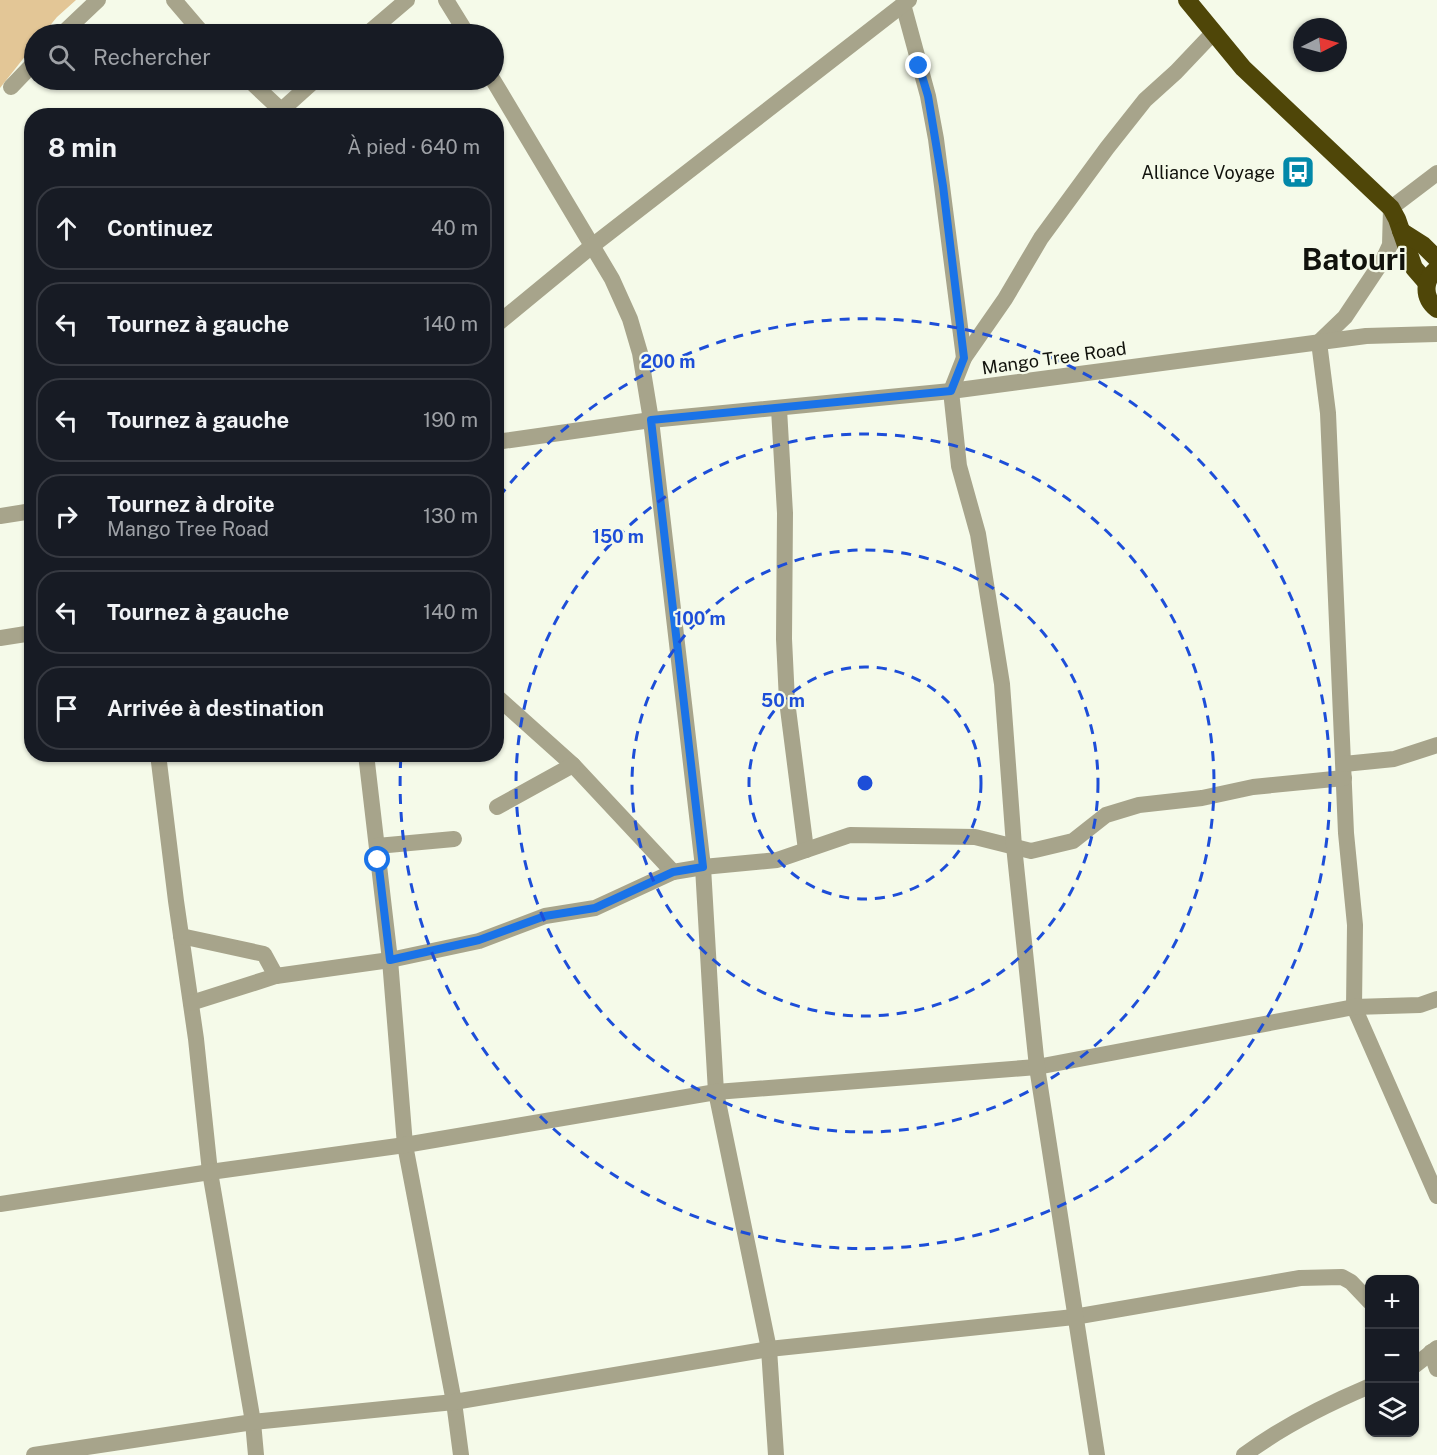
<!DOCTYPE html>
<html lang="fr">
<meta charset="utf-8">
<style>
:root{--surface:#171b24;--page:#20242c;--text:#f1f3f6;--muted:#9ea1a6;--line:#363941}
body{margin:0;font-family:"Public Sans",sans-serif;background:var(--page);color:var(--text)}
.controls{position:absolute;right:18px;bottom:18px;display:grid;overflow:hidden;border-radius:12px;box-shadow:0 2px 4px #0004}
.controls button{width:54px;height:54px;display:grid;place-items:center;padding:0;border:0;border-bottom:2px solid var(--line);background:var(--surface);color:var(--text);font:30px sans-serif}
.compass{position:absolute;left:1293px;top:18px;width:54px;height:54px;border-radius:50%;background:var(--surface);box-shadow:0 2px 4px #0004;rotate:84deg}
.stop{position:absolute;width:18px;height:18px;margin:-14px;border:4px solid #1a73e8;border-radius:50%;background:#fff}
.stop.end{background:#1a73e8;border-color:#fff;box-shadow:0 2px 6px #0008}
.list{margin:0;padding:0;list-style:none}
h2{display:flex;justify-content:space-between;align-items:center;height:78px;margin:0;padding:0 24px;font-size:26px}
h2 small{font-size:20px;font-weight:400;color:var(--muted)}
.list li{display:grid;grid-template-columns:39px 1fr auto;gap:18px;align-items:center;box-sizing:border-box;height:84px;margin:0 12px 12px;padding:0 12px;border:2px solid var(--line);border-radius:24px}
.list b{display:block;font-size:22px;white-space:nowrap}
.list p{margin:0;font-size:20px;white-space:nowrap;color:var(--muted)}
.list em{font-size:20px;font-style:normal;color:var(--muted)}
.icon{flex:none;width:33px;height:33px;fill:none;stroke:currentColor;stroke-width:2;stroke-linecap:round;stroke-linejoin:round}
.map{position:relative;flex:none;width:1437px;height:1455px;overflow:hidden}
.search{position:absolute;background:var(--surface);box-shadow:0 2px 4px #0004;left:24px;top:24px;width:480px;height:66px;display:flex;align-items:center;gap:15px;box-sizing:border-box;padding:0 21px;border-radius:33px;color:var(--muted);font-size:22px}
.panel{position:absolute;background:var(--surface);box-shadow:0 2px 4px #0004;left:24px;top:108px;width:480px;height:654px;border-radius:24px}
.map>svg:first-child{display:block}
</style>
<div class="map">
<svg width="1437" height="1455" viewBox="0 0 1437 1455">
<rect width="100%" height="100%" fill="#f5fae9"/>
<path fill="#e3c696" d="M 0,0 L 76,0 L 57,17 L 43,34 L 34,34 L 34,45 L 0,88 Z"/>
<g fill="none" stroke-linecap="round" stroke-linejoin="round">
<g stroke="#a7a48b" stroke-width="16">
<path d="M 174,0 L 203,34"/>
<path d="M 446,0 L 467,34"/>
<path d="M 903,4 L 928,96 L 936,139 L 964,358"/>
<path d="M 62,34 L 98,0"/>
<path d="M 367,34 L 407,0"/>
<path d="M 249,80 L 282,111 L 283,116"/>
<path d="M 493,80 L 612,279 L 630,319 L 640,353 L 651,420 L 703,867 L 716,1092 L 769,1349 L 776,1455"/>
<path d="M 11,87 L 34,63"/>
<path d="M 275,116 L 315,80"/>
<path d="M 1437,173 L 1391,208 L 1390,245 L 1383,260 L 1345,317 L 1319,342 L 1328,413 L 1346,833 L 1355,925 L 1354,1007 L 1437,1196"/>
<path d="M 496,325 L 592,246 L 909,0"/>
<path d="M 779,409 L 785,513 L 784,639 L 787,701 L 806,850"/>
<path d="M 496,442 L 651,420 L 951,391 L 1366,336 L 1437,334"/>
<path d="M 0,516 L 32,511"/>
<path d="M 0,638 L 32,633"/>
<path d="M 496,696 L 573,765 L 673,872 L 703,867 L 777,860 L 850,835 L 975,837 L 1031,851 L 1073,841 L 1106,815 L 1139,805 L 1202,798 L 1253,787 L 1344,778"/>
<path d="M 158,754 L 176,901 L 196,1039 L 210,1172 L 253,1422 L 256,1455"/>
<path d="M 366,754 L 390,960 L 405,1145 L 454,1402 L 461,1455"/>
<path d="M 1344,764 L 1394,759 L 1437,745"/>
<path d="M 497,807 L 573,765"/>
<path d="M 377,846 L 454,839"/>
<path d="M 181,936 L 264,954 L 276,976"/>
<path d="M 191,1003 L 276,976 L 390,960 L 479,941 L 545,916 L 595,908 L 673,872"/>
<path d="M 0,1204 L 210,1172 L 405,1145 L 716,1092 L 1037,1067 L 1354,1007 L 1420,1005 L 1437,999"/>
<path d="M 1431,1352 L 1437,1369"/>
<path d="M 1414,1366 L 1437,1348"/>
<path d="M 34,1455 L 253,1422 L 454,1402 L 769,1349 L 1074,1317 L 1300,1278 L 1342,1277 L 1351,1282 L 1370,1302"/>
<path d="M 1097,1455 L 1037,1067 L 1014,846 L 1002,684 L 978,534 L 959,466 L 951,391 L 964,358 L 1005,299 L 1041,238 L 1107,148 L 1145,100 L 1176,72 L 1214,32"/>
<path d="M 1244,1455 C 1283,1426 1325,1405 1370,1386"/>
</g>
<g stroke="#4f4608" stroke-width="18">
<path d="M 1187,0 L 1243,68 L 1391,208 L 1397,219 L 1414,268 L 1427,283"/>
<path d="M 1401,231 L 1423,245 L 1437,259"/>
<path d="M 1437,269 C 1423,280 1423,298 1437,309"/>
</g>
</g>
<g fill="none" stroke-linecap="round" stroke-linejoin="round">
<path stroke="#1a73e8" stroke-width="8" d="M 378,860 L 390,960 L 479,940 L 545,916 L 595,908 L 673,872 L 703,867 L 651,420 L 951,391 L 964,358 L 943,186 L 928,96 L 919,66"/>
</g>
<g fill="none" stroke="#1d4ed8" stroke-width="3" stroke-dasharray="10 8">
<circle cx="865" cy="783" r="116"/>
<circle cx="865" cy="783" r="233"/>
<circle cx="865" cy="783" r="349"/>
<path d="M499 497A465 465 0 1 1 401 755"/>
</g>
<defs>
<symbol id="bus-square" viewBox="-11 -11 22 22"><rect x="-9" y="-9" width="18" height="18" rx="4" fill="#0288a9" stroke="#f5fae9"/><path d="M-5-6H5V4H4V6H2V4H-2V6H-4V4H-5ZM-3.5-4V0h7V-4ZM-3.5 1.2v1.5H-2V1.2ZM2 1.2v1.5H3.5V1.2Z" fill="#fff"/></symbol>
</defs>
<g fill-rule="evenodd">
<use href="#bus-square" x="1279" y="153" width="38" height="38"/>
</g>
<g text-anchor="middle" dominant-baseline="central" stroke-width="4.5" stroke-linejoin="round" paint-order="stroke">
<g font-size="18" fill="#11120c" stroke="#f5fae9" text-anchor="end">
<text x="1275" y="172">Alliance Voyage</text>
</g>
<g font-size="18" fill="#11120c" stroke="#f5fae9">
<text transform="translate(1054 358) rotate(-8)">Mango Tree Road</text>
</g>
<g font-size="30" font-weight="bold" fill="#11120c" stroke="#f5fae9">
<text x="1354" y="259">Batouri</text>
</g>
</g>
<circle cx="865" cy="783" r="9" fill="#1d4ed8" stroke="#f5fae9" stroke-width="3"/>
<g font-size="18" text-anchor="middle" font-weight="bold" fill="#1d4ed8" stroke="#f5fae9" stroke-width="4.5" stroke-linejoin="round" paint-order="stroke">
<text x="668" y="368">200 m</text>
<text x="618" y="543">150 m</text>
<text x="700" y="625">100 m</text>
<text x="783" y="707">50 m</text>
</g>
</svg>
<div class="controls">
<button>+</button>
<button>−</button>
<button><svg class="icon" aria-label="layers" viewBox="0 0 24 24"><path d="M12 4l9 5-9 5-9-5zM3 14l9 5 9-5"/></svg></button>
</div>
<svg class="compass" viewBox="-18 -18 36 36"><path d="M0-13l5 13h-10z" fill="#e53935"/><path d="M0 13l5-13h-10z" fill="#9ea1a6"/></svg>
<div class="stop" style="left:378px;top:860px"></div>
<div class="stop end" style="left:919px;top:66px"></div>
<div class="search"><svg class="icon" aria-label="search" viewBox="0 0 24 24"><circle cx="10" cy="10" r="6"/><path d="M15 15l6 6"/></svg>Rechercher</div>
<section class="panel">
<h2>8 min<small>À pied · 640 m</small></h2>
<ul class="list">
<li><svg class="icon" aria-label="ahead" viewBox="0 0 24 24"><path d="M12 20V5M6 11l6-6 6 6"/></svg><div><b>Continuez</b></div><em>40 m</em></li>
<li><svg class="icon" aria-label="left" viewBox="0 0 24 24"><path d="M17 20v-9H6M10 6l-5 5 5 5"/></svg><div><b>Tournez à gauche</b></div><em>140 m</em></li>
<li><svg class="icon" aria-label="left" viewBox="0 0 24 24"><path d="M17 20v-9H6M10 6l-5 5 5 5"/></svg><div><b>Tournez à gauche</b></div><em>190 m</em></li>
<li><svg class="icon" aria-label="right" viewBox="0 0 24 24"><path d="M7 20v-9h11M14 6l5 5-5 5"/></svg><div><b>Tournez à droite</b><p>Mango Tree Road</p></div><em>130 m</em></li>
<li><svg class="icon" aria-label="left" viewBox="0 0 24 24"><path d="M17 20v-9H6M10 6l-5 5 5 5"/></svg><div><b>Tournez à gauche</b></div><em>140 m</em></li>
<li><svg class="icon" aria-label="arrive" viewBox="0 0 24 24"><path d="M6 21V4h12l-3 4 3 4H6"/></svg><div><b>Arrivée à destination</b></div></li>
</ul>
</section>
</div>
